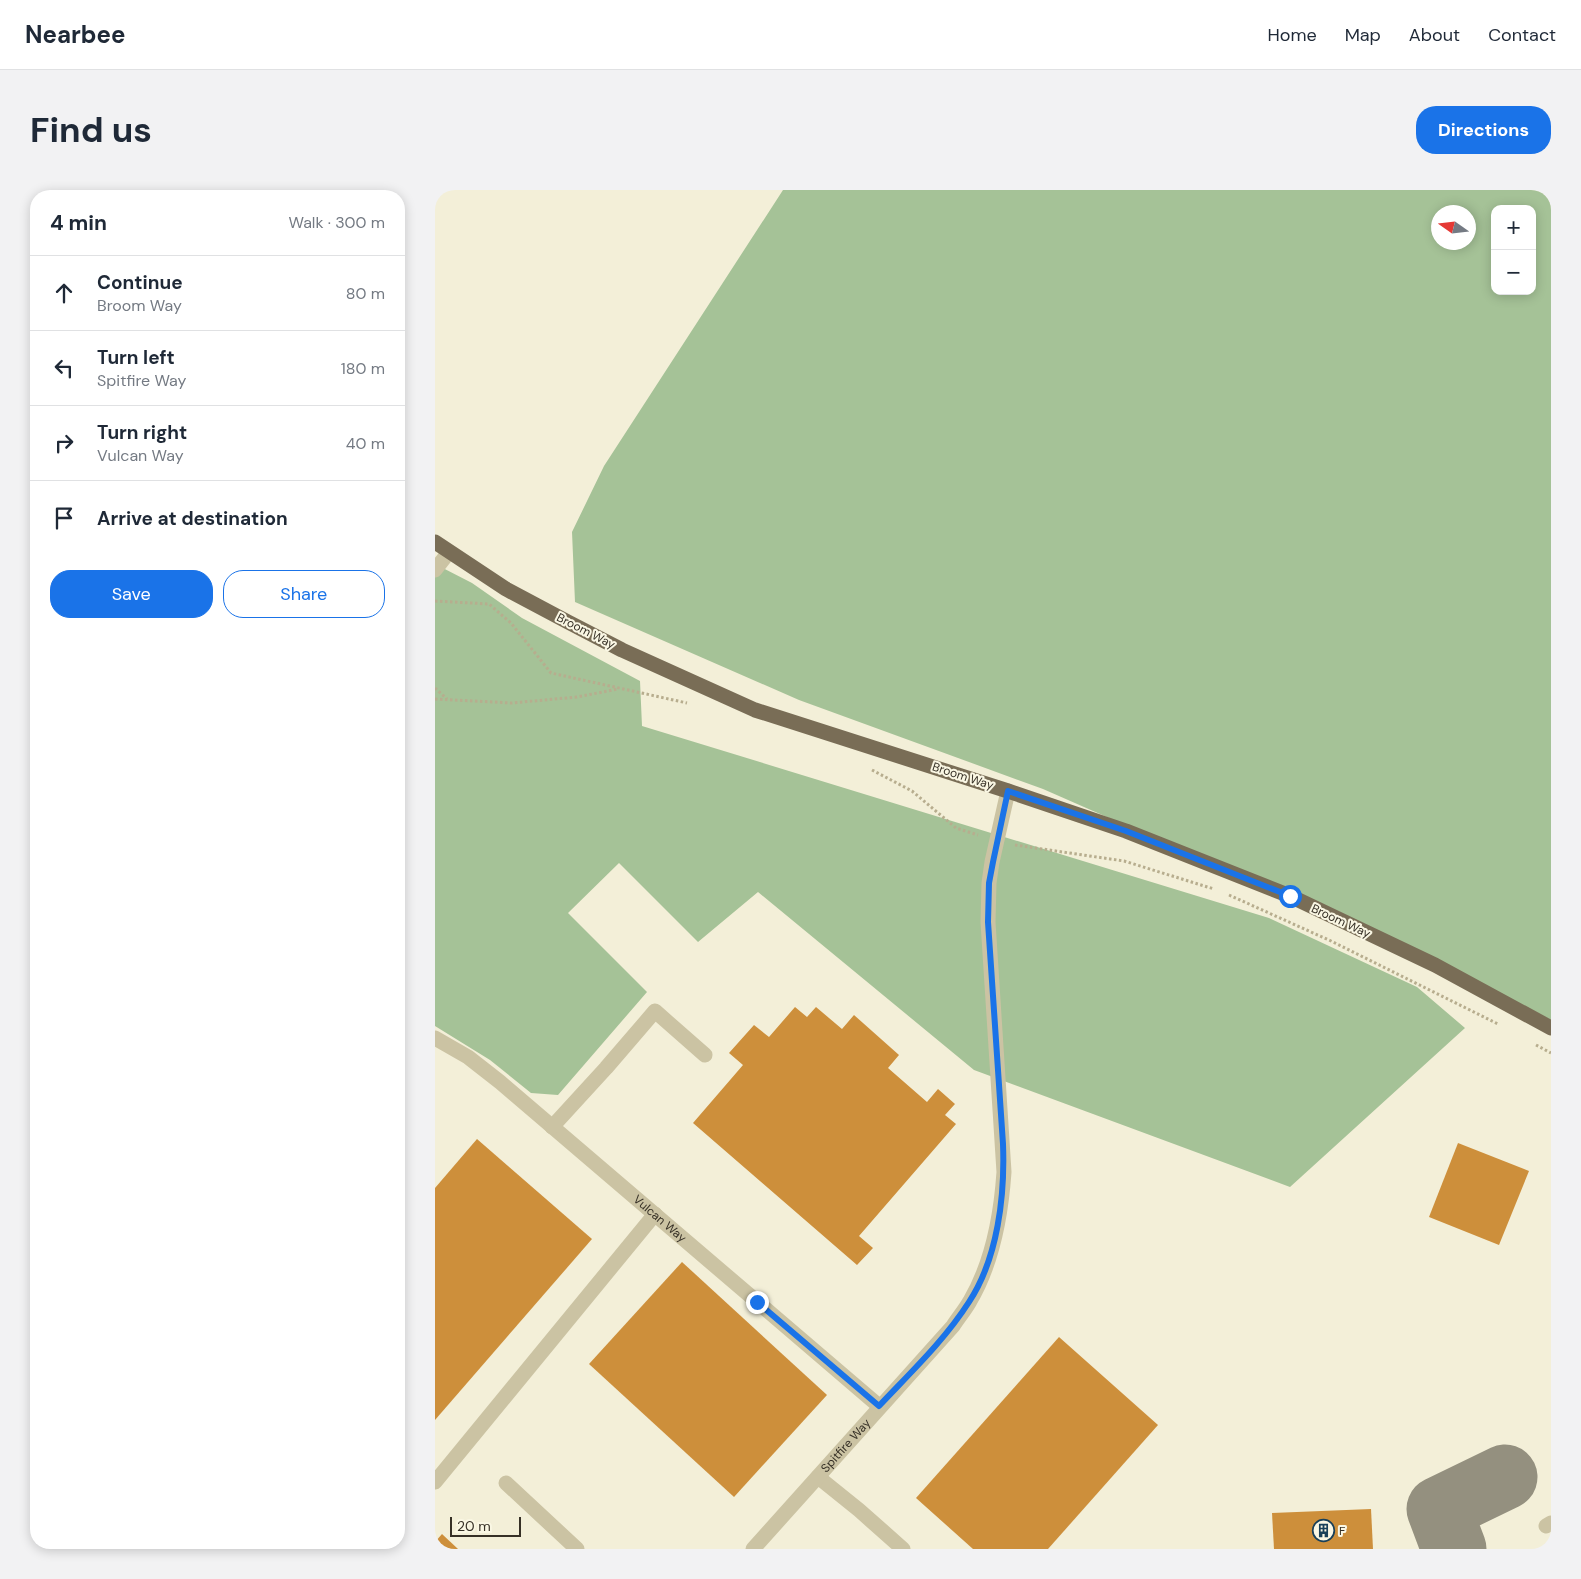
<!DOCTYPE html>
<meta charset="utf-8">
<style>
:root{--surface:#fff;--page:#f2f2f3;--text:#1f2937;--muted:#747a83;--line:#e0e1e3;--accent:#1a73e8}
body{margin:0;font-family:"DM Sans",sans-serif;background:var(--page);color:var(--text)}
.controls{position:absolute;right:15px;top:15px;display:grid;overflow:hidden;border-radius:10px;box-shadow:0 2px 12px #0003}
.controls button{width:45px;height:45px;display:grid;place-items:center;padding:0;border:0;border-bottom:1px solid var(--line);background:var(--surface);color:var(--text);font:25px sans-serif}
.compass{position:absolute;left:996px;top:15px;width:45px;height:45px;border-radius:50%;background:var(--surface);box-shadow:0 2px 12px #0003;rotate:284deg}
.scale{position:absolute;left:15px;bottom:12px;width:71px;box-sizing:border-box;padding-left:5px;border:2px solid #363026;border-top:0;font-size:14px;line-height:18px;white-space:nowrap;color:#363026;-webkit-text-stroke:4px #faf7e4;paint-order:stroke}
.stop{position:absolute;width:15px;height:15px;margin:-11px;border:4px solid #1a73e8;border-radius:50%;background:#fff}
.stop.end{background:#1a73e8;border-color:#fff;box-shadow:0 1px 5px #0008}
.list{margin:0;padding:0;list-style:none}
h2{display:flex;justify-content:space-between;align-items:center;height:65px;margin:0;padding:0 20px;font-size:21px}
h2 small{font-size:16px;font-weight:400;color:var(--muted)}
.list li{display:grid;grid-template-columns:32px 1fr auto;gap:15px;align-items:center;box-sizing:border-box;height:75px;padding:0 20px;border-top:1px solid var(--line)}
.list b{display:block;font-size:19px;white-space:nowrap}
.list p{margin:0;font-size:16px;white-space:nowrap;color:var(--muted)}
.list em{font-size:16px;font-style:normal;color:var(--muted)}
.actions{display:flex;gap:10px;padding:15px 20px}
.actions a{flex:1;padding:11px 0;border:1px solid var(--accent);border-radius:20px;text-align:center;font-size:18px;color:var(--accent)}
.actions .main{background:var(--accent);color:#fff}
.icon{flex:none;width:28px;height:28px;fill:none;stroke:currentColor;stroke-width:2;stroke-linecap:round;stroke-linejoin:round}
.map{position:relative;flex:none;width:1116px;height:1359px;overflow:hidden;border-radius:20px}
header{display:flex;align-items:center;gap:30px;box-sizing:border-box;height:70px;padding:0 25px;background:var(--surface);border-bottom:1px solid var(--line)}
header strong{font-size:24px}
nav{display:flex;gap:28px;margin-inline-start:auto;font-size:18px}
.intro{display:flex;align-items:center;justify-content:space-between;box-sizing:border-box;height:120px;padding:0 30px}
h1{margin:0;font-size:35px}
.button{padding:12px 22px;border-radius:20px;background:var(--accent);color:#fff;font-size:18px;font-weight:700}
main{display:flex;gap:30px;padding:0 30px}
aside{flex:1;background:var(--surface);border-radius:20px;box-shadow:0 2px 12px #0003}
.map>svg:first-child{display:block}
</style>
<header>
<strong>Nearbee</strong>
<nav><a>Home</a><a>Map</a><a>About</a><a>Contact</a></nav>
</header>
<div class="intro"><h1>Find us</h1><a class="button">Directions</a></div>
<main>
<aside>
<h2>4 min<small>Walk · 300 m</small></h2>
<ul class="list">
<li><svg class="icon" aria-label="ahead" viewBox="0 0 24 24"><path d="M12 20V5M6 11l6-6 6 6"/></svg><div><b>Continue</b><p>Broom Way</p></div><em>80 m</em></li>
<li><svg class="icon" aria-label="left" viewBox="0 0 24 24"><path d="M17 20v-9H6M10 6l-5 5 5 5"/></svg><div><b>Turn left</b><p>Spitfire Way</p></div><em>180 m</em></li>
<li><svg class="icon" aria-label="right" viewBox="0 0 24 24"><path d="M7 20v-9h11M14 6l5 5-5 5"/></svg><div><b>Turn right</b><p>Vulcan Way</p></div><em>40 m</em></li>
<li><svg class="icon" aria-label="arrive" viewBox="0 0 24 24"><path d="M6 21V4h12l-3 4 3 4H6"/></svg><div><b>Arrive at destination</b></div></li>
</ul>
<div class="actions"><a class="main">Save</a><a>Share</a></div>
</aside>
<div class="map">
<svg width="1116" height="1359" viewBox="0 0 1116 1359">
<rect width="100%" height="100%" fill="#f3efd8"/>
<g fill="#a5c297" fill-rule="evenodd">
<path d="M 348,0 L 1116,0 L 1116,830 L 1023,781 L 608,599 L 364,510 L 140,412 L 137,342 L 169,276 ZM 1060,19 L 1097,19 L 1097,101 L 1060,101 ZM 1004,22 L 1034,22 L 1034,52 L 1004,52 Z"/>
<path d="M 0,374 L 37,393 L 87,428 L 205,491 L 207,536 L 834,728 L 982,797 L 1030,838 L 855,997 L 539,880 L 323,702 L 263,752 L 184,673 L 133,723 L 212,802 L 123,905 L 96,903 L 55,870 L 0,836 Z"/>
</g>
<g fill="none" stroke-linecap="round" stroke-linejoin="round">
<path stroke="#94907f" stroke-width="65" d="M 1019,1359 L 1004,1319 L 1070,1287"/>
</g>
<g fill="#cd8f3b">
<path d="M 360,817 L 372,827 L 381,817 L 407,839 L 419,825 L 464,865 L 453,878 L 492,912 L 503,899 L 520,914 L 510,925 L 521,934 L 424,1046 L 438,1058 L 422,1075 L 258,933 L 308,875 L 294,863 L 319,835 L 334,847 Z"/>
<path d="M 42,949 L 157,1049 L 0,1230 L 0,998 Z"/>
<path d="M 1023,953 L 1094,981 L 1064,1055 L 994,1027 Z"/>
<path d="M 247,1072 L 392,1205 L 299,1307 L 154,1174 Z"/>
<path d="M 624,1147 L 723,1235 L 613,1359 L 538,1359 L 481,1308 Z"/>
<path d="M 936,1319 L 938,1359 L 839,1359 L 837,1323 Z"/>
<path d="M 7,1344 L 23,1359 L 0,1359 L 0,1352 Z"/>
</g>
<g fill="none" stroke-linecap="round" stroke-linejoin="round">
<g stroke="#b7ad8e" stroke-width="3" stroke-dasharray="2.5 2.5" stroke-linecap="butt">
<path d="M 0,411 L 54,414 L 76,433 L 116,483 L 252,513"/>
<path d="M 0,498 L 12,509"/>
<path d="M 0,509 L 77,513 L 142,507 L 183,499"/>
<path d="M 437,580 L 477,601 L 521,638 L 543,645"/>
<path d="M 580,655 L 689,671 L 779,699"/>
<path d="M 794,705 L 896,751 L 1063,834"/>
<path d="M 1101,855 L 1116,863"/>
</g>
<g stroke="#cbc3a3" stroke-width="15">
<path d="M 0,380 L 14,362"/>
<path id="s1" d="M 0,848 L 33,867 L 65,892 L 444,1216"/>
<path d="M 117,937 L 171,878 L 220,821 L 270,865"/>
<path d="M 383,1287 L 424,1320 L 468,1359"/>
<path d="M 0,1292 L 220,1024"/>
<path d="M 71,1293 L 142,1359"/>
<path d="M 1111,1336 L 1116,1333"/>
<path id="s2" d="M 318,1359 L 518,1136 C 523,1128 530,1120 535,1111 C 558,1072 566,1026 569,982 L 553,732 L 554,693 L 557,672 L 573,601"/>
</g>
<path stroke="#796d56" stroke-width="15" d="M 0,352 L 71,399 L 133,432 L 187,460 L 320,520 L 573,601 L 691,641 L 855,706 L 1000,775 L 1116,838"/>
</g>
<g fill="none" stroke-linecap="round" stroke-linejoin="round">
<path stroke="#1a73e8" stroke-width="6" d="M 322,1112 L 444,1216 C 475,1183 509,1151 534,1112 C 563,1068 570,1005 568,954 L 553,732 L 554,693 L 558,672 L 573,601 L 691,641 L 855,706"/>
</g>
<defs>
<symbol id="building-ring" viewBox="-11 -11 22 22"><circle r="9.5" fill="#faf7e4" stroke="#194059" stroke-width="1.5"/><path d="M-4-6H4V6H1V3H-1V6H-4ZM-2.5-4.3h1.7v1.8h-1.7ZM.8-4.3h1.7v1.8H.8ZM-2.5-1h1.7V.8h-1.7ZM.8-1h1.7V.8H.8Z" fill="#194059"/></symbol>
</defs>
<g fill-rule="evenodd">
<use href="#building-ring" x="876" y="1328" width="25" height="25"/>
</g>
<g text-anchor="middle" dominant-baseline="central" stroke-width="4" stroke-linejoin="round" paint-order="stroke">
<g font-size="12" fill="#363026" stroke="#faf7e4">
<text transform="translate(151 441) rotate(27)">Broom Way</text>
<text transform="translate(528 586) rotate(18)">Broom Way</text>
<text transform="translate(906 731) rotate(25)">Broom Way</text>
<text stroke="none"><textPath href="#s1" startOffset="289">Vulcan Way</textPath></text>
<text stroke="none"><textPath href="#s2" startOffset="139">Spitfire Way</textPath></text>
</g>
<g font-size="12" fill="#363026" stroke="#faf7e4" text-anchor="start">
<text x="904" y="1341">F</text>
</g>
</g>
</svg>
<div class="controls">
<button>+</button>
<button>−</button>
</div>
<svg class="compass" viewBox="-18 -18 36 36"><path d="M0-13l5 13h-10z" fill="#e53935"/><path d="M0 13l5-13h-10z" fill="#747a83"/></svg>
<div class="scale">20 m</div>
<div class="stop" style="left:855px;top:706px"></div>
<div class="stop end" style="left:322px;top:1112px"></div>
</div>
</main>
